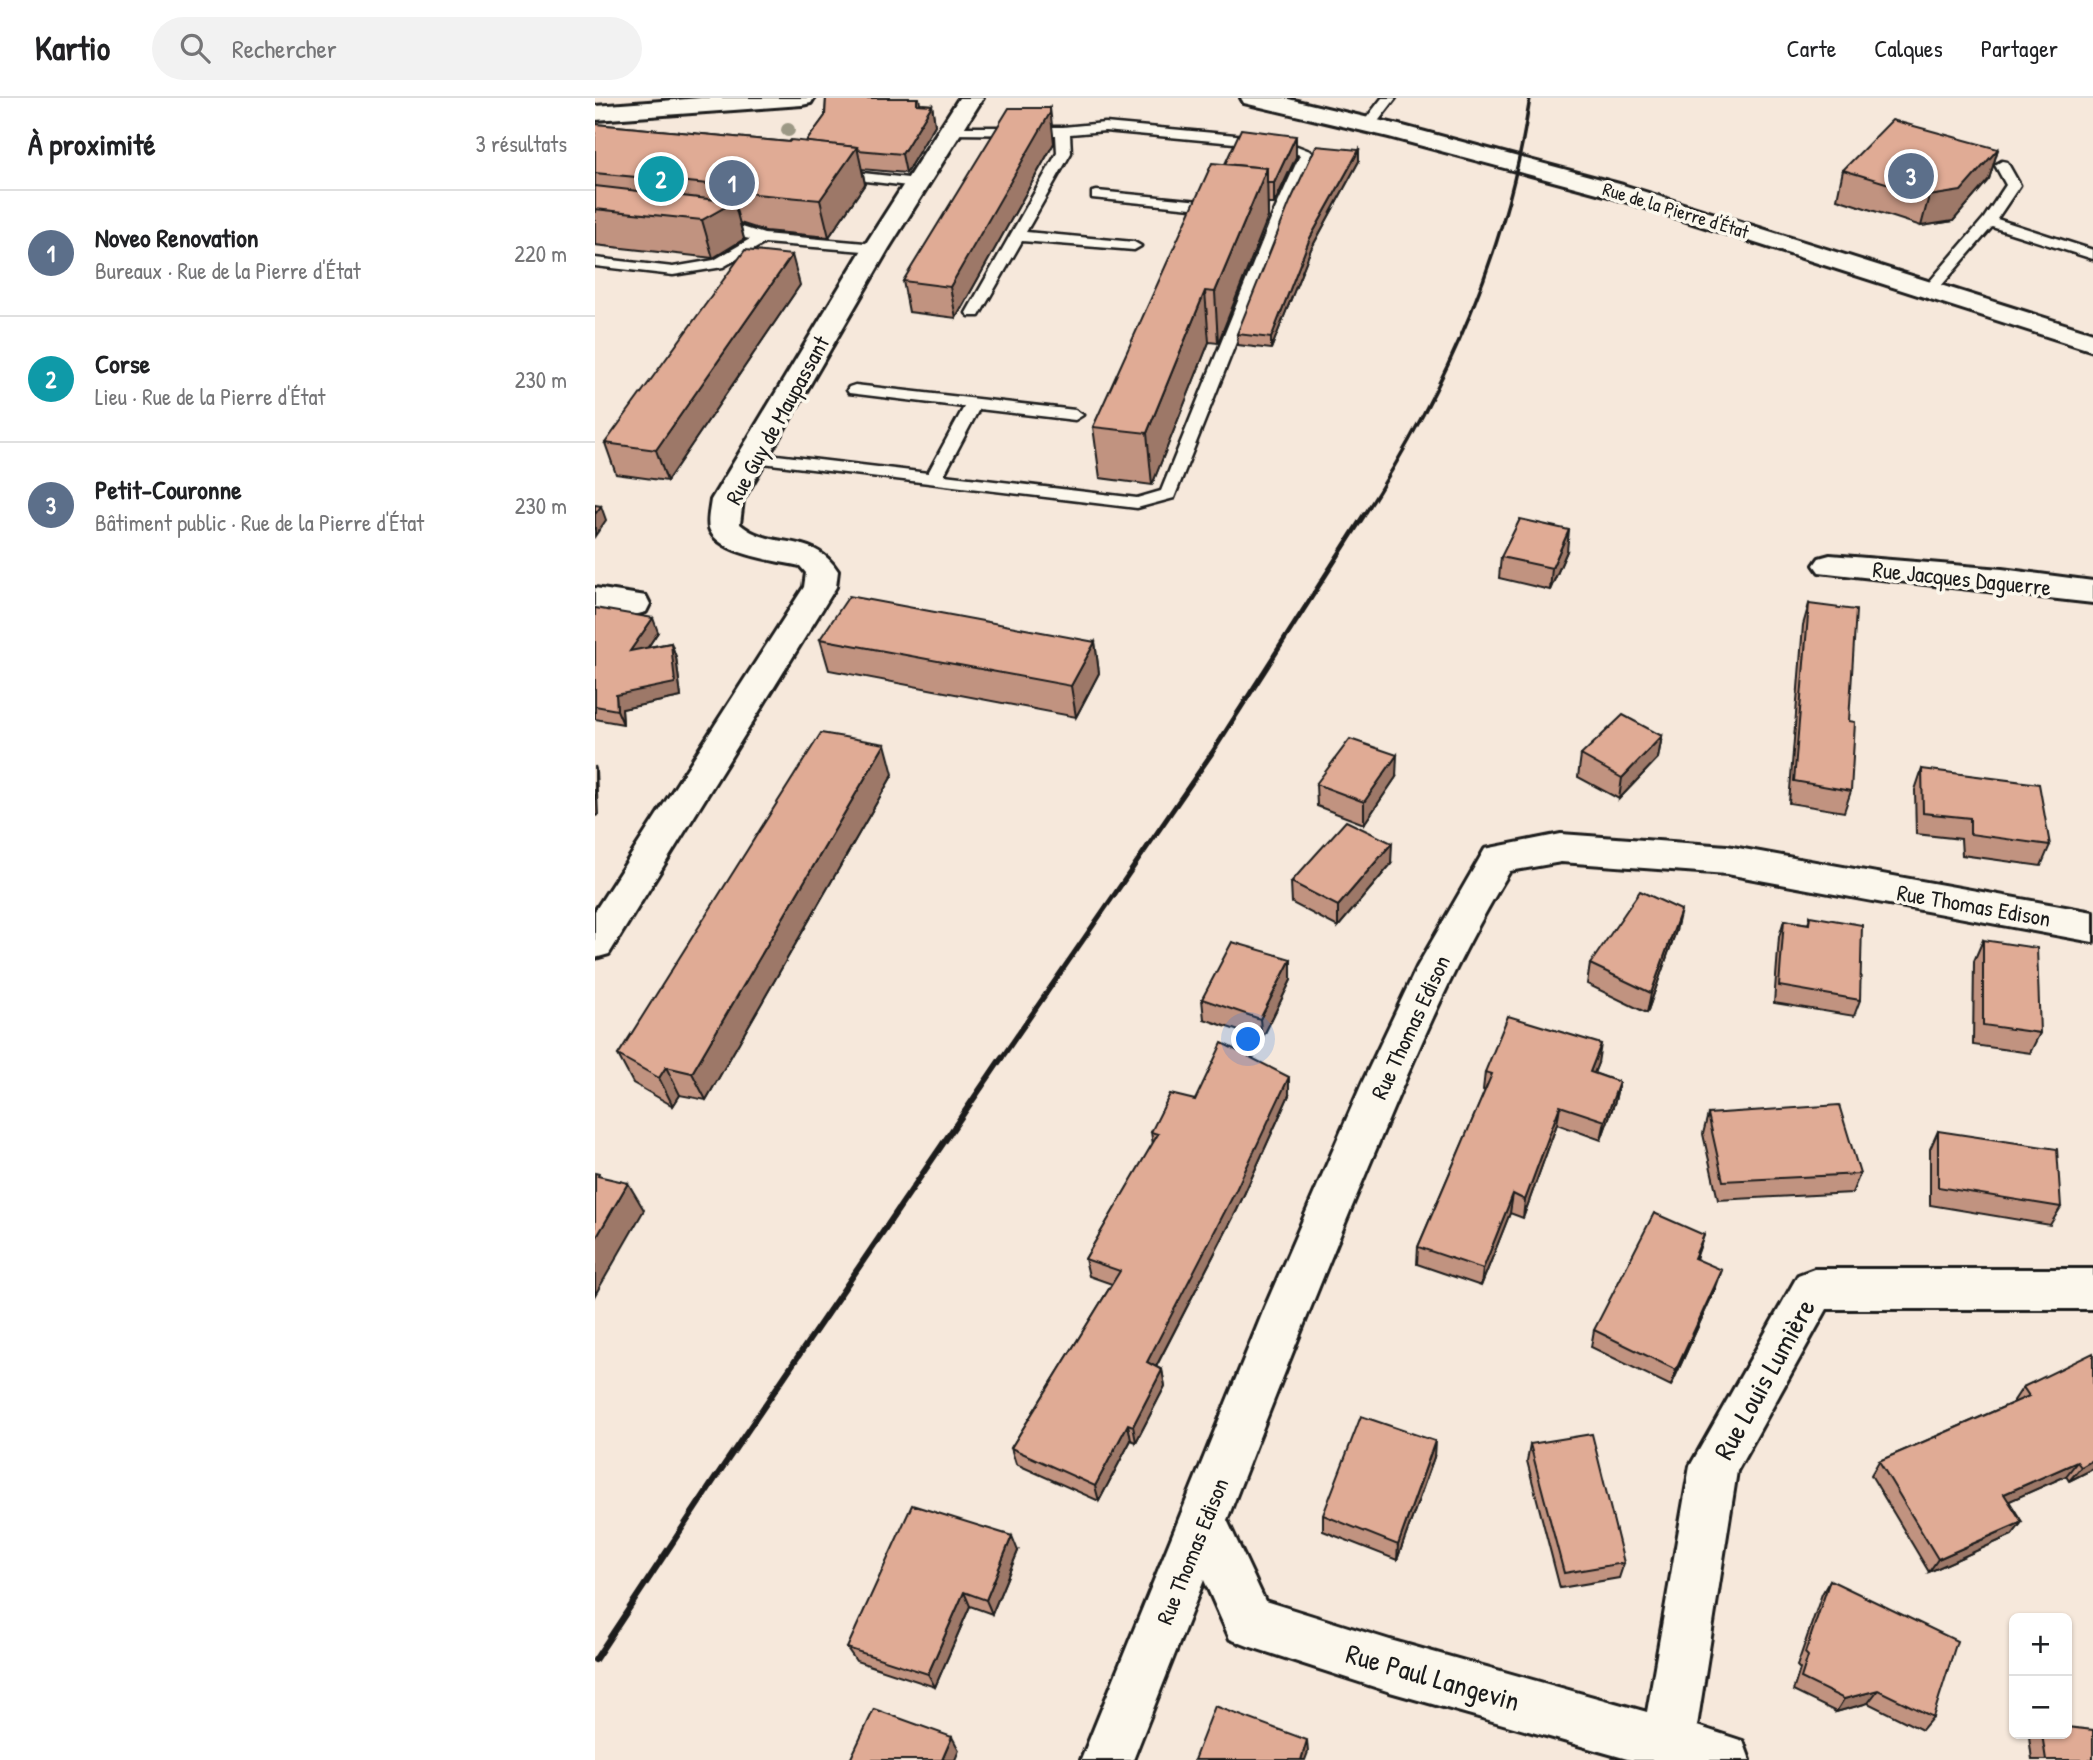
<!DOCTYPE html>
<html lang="fr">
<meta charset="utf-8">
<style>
:root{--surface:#fff;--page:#f2f2f2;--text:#202124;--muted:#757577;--line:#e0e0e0;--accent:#111827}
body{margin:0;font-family:"Patrick Hand",sans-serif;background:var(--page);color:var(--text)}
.controls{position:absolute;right:21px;bottom:21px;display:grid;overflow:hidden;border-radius:10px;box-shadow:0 2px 5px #0004}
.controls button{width:63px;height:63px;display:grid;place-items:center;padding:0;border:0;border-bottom:2px solid var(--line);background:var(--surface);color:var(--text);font:35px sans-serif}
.you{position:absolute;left:654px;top:942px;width:24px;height:24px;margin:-18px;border:5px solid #fff;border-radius:50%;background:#1a73e8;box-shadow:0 0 0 10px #1a73e833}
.badge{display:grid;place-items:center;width:46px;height:46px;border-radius:50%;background:var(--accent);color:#fff;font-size:23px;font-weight:700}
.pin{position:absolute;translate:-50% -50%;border:4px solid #fff;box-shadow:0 2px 7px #0006}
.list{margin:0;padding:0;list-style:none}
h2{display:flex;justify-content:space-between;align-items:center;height:91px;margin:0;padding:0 28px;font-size:30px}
h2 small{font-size:23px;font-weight:400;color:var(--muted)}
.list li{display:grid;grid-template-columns:46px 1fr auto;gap:21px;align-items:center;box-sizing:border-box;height:126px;padding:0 28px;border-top:2px solid var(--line)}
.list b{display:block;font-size:26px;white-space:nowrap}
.list p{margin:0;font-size:23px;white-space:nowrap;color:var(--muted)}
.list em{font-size:23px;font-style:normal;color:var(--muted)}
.icon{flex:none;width:38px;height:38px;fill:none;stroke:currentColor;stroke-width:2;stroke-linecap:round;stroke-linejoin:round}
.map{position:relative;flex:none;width:1498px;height:1662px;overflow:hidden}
header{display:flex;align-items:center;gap:42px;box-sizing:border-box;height:98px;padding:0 35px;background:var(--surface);border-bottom:2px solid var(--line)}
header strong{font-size:33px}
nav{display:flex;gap:38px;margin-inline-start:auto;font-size:24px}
.search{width:490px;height:63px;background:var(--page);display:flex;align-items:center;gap:18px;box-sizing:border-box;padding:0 24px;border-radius:38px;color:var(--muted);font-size:26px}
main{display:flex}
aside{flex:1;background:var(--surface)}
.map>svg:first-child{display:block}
</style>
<header>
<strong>Kartio</strong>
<div class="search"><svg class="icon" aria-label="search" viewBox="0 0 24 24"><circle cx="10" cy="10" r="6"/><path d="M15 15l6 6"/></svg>Rechercher</div>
<nav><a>Carte</a><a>Calques</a><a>Partager</a></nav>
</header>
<main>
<aside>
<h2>À proximité<small>3 résultats</small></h2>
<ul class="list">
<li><span class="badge" style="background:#5c6f8a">1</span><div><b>Noveo Renovation</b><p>Bureaux · Rue de la Pierre d'État</p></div><em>220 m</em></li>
<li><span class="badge" style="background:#0f9aa8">2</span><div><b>Corse</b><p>Lieu · Rue de la Pierre d'État</p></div><em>230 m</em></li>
<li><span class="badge" style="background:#5c6f8a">3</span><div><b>Petit-Couronne</b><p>Bâtiment public · Rue de la Pierre d'État</p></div><em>230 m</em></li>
</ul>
</aside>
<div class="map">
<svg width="1498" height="1662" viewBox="0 0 1498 1662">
<rect width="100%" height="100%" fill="#f6e8db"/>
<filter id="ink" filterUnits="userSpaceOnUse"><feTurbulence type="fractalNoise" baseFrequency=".0143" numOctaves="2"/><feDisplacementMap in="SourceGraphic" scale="14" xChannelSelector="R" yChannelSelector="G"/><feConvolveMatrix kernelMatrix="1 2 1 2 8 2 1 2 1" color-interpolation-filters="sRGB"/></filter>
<g filter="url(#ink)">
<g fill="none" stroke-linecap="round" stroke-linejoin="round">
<defs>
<g id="lane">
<path d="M 787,0 L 801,0 L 778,30 L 768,30 L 766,27 Z"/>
<path d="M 510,25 L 684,41 L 720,55 L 693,114 L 579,400 L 542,410 L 151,363 L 149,359 L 151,355 L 157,354 L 333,375 L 369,309 L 254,295 L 252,292 L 254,289 L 260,287 L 480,312 L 488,317 L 480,322 L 384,311 L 349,377 L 542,400 L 566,393 L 679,114 L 705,57 L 682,49 L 510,33 L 475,36 L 476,55 L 431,134 L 539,144 L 546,148 L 539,152 L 427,143 L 384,218 L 374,218 L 371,215 L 462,55 L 461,37 L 356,36 L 349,32 L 351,29 L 468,29 Z"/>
<path d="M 1407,63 L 1412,64 L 1425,87 L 1402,121 L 1498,152 L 1498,161 L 1397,129 L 1340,195 L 1330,195 L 1327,192 L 1330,189 L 1389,120 L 1411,87 L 1400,67 Z"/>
<path d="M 241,72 L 322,81 L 329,85 L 322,89 L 236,79 L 234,76 Z"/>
<path d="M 502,93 L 626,105 L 633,109 L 626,113 L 497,100 L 497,94 Z"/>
<path d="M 120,126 L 144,128 L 169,136 L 281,146 L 288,150 L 281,154 L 170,145 L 128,169 L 78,177 L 0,168 L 0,160 L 78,169 L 119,162 L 155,141 L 115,133 L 113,130 Z"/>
</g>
<g id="street">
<path d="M 364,0 L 388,0 L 294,150 L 148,402 L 145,426 C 178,454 217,432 243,473 L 241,489 L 14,856 L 0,860 L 0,813 L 209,489 L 211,475 L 205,468 C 182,463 122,456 114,430 C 112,423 115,410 116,402 L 268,150 Z"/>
<path d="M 1235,457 L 1407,471 L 1498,483 L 1498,505 L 1224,474 L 1219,467 L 1224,460 Z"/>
<path d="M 0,490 L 51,498 L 55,506 L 51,514 L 39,517 L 0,512 Z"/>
<path d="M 966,736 L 1132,748 L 1498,814 L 1498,844 L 1132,776 L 966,764 L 915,773 C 862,859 823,951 784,1044 C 731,1169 681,1295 632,1422 L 670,1503 L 795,1542 L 1052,1614 L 1095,1368 L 1203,1177 L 1219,1171 L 1498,1171 L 1498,1211 L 1232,1211 L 1142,1373 L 1102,1628 L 1148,1643 L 1155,1662 L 1036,1662 L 795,1594 L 653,1548 L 635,1541 L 609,1482 L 538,1662 L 486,1662 L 670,1209 L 768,983 L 822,869 L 890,751 Z"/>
</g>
<g id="secondary">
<path d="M 106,0 L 219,0 L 216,5 L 207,7 L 0,22 L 0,8 Z"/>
<path d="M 646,0 L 689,0 L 808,28 L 1028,87 L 1498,235 L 1498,253 L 1010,97 L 794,39 L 649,5 Z"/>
</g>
</defs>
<use href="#lane" stroke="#1c1c1c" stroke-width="5"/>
<use href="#street" stroke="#1c1c1c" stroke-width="6"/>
<use href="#secondary" stroke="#1c1c1c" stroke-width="6"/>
<use href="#lane" fill="#fbf7ec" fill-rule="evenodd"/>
<use href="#street" fill="#fbf7ec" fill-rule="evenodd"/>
<use href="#secondary" fill="#fbf7ec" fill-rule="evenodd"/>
<path stroke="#1c1c1c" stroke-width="3.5" d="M 768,419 C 851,290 913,152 935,0"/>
<path stroke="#1c1c1c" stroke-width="5" d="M 406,961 L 617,655 L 769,417"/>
<path stroke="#1c1c1c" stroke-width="6" d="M 0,1562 L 121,1379 L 407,959"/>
</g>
<circle fill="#9c9885" cx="193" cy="32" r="7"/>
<g fill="#c19380" stroke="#1c1c1c" stroke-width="2">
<path d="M 231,0 L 324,0 L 325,6 L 337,7 L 340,27 L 311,75 L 267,71 L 270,86 L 234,139 L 170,133 L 145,125 L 149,141 L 118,160 L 0,147 L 0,26 L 194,44 L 211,44 L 230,18 Z"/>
<path d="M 459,45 L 361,220 L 314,214 L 308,183 Z"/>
<path d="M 1403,51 L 1394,81 L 1358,123 L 1326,128 L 1242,101 L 1248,72 Z"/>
<path d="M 764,52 L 764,63 L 716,151 L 676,251 L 643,247 L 642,236 Z"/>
<path d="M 701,59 L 679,106 L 673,106 L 673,119 L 623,245 L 614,244 L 557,387 L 505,380 L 498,329 L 630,66 Z"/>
<path d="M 205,187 L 72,383 L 21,376 L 10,345 Z"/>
<path d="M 972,453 L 955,492 L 904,480 L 906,459 Z"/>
<path d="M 1214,506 L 1254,623 L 1256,693 L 1249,714 L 1194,705 L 1208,527 Z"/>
<path d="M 0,510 L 63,534 L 53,549 L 76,545 L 81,559 L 86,599 L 27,611 L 28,626 L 0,621 Z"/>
<path d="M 225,541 L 500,544 L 504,575 L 481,619 L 234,572 Z"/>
<path d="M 1067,638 L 1063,660 L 1024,701 L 983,679 L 986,657 Z"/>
<path d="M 1327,671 L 1455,747 L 1446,768 L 1367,757 L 1366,741 L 1321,736 L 1320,692 Z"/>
<path d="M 298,676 L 111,1002 L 85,997 L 78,1008 L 38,985 L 23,957 Z"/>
<path d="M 801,679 L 769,726 L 722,708 L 721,686 Z"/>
<path d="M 796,766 L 743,829 L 697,805 L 696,784 Z"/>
<path d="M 1215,818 L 1265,902 L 1259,918 L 1179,905 L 1184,839 L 1189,822 L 1213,826 Z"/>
<path d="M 1081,833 L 1052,915 L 992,886 L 995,866 Z"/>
<path d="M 1388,842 L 1445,935 L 1435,955 L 1378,947 L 1379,863 Z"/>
<path d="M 696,861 L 696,882 L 667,941 L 609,921 L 607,901 Z"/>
<path d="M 1003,965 L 999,975 L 1024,984 L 1020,1003 L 1006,1042 L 962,1026 L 928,1120 L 915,1115 L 886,1188 L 822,1166 L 823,1149 L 890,993 L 888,992 L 890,974 Z"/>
<path d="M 694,997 L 642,1112 L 561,1269 L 567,1272 L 570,1288 L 541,1344 L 536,1342 L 504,1403 L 421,1366 L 416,1350 L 517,1186 L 494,1178 L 490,1161 L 558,1046 L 556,1034 L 600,1002 Z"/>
<path d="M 1113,1016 L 1265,1076 L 1257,1095 L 1123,1102 L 1108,1036 Z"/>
<path d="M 1343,1033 L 1466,1109 L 1455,1127 L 1335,1107 L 1335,1051 Z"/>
<path d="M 1109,1137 L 1101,1161 L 1121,1189 L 1076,1288 L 996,1249 L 999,1232 Z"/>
<path d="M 1428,1289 L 1498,1371 L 1474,1383 L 1471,1378 L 1414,1403 L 1427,1424 L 1417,1437 L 1334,1474 L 1276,1377 L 1284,1363 L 1418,1305 L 1418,1304 Z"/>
<path d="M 935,1346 L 1029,1465 L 1024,1480 L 965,1490 L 932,1363 Z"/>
<path d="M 839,1359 L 802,1462 L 728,1433 L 728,1417 Z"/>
<path d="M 423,1453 L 397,1516 L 375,1508 L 340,1589 L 261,1563 L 252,1550 Z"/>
<path d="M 1235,1482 L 1338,1619 L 1327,1632 L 1273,1605 L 1241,1614 L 1198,1593 L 1205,1571 L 1202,1568 L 1227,1496 Z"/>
<path d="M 1436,1636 L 1472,1636 L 1498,1662 L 1437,1662 L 1434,1638 Z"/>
</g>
<g fill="#9d7868" stroke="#1c1c1c" stroke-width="2">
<path d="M 337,7 L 340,27 L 311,75 L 307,56 Z"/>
<path d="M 455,10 L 459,45 L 361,220 L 355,189 Z"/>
<path d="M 701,38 L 701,59 L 679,106 L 679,85 Z"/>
<path d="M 262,49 L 270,86 L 234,139 L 225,102 Z"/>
<path d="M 1403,51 L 1394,81 L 1358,123 L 1326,128 L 1334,98 Z"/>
<path d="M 764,52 L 764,63 L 716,151 L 676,251 L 676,240 L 715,140 Z"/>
<path d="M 672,70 L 673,119 L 623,245 L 620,194 Z"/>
<path d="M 139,104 L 149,141 L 118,160 L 107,122 Z"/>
<path d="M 197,157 L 205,187 L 72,383 L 61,352 Z"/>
<path d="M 610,193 L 614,244 L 557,387 L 552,335 Z"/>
<path d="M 6,408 L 11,422 L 0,438 L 0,416 Z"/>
<path d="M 974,432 L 972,453 L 955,492 L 957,470 Z"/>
<path d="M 58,520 L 63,534 L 41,567 L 35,553 Z"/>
<path d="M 500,544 L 504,575 L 481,619 L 476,588 Z"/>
<path d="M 76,545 L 81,559 L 86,599 L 27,611 L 28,626 L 22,612 L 21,597 Z"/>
<path d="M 1067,638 L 1063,660 L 1024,701 L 1027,680 Z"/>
<path d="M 290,646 L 298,676 L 111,1002 L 97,975 Z"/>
<path d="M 802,657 L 801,679 L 769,726 L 769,704 Z"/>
<path d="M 0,668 L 1,671 L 3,717 L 0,718 Z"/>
<path d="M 797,745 L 796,766 L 743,829 L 743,808 Z"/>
<path d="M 1086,812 L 1081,833 L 1052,915 L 1056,895 Z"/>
<path d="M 696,861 L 696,882 L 667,941 L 665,921 Z"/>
<path d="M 1006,946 L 1003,965 L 992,993 L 995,974 Z"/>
<path d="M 71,969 L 85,997 L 78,1008 L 64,980 Z"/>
<path d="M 694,979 L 694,997 L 642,1112 L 555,1280 L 552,1264 Z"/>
<path d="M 1024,984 L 1020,1003 L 1006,1042 L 1010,1023 Z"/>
<path d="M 965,1008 L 962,1026 L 928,1120 L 930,1102 Z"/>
<path d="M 33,1085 L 49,1112 L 0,1197 L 0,1142 Z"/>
<path d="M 918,1096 L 915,1115 L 886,1188 L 888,1171 Z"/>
<path d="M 1109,1137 L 1103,1154 L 1094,1177 L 1099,1160 Z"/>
<path d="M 1127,1172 L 1121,1189 L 1076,1288 L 1081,1272 Z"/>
<path d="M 567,1272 L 570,1288 L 541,1344 L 538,1328 Z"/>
<path d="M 533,1326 L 536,1342 L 504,1403 L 500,1388 Z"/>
<path d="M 840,1343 L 839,1359 L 802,1462 L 803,1447 Z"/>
<path d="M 1498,1362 L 1498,1371 L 1474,1383 L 1486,1369 Z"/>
<path d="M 1482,1364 L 1471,1378 L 1399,1410 L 1409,1396 Z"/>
<path d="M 1427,1424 L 1417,1437 L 1334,1474 L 1343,1461 Z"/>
<path d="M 417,1438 L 423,1453 L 397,1516 L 391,1502 Z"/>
<path d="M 369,1494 L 375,1508 L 340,1589 L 333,1576 Z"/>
<path d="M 1283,1592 L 1273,1605 L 1241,1614 L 1249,1601 Z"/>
<path d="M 357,1639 L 364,1652 L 360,1662 L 347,1662 Z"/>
<path d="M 712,1642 L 713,1654 L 710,1662 L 706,1662 Z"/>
</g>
<g fill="#e0ab95" stroke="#1c1c1c" stroke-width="2">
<path d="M 231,0 L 322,0 L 322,6 L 337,7 L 307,56 L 263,52 L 262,49 L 211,44 L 230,18 Z"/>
<path d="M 414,10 L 455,10 L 455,15 L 355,189 L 308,183 Z"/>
<path d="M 1297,22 L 1403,51 L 1366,93 L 1334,98 L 1248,72 Z"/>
<path d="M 0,26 L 194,44 L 196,42 L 262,49 L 225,102 L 160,96 L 134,88 L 0,75 Z"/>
<path d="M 646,31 L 701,38 L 679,85 L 672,85 L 672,70 L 630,66 Z"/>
<path d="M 721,48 L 764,52 L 715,140 L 676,240 L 642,236 L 695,104 Z"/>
<path d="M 617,65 L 672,70 L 620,194 L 610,193 L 552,335 L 498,329 Z"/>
<path d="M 0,88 L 139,104 L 107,122 L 0,111 Z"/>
<path d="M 150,152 L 197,157 L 61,352 L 10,345 Z"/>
<path d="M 0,407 L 6,408 L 0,416 Z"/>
<path d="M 925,421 L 974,432 L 957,470 L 906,459 Z"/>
<path d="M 254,498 L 500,544 L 476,588 L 225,541 Z"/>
<path d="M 1214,506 L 1261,512 L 1254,623 L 1260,624 L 1256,693 L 1199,683 Z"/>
<path d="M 0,510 L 58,520 L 35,553 L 76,545 L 80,585 L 21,597 L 22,612 L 0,608 Z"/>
<path d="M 1028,617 L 1067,638 L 1027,680 L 986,657 Z"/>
<path d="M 226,635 L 290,646 L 97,975 L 71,969 L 64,980 L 23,957 Z"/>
<path d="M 755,641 L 802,657 L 769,704 L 721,686 Z"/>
<path d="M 1327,671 L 1444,686 L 1455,747 L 1375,736 L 1375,720 L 1328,715 Z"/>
<path d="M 751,723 L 797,745 L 743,808 L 696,784 Z"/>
<path d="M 1045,793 L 1086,812 L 1056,895 L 995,866 Z"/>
<path d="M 1215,818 L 1267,827 L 1265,902 L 1184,888 L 1189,822 L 1214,826 Z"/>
<path d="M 1388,842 L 1442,850 L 1445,935 L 1388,927 Z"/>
<path d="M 637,844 L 696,861 L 665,921 L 607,901 Z"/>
<path d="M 913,918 L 1006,946 L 995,974 L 1024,984 L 1010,1023 L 965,1008 L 930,1102 L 918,1096 L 888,1171 L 823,1149 L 897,976 L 890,974 Z"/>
<path d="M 627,945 L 694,979 L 640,1094 L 552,1264 L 567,1272 L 538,1328 L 533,1326 L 500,1388 L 416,1350 L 525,1173 L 490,1161 L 563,1036 L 556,1034 L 575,996 L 600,1002 Z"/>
<path d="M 1244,1007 L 1265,1076 L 1128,1083 L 1113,1016 Z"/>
<path d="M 1343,1033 L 1462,1051 L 1466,1109 L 1343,1089 Z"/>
<path d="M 0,1075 L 4,1076 L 3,1078 L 33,1085 L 0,1142 Z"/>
<path d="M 1059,1115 L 1109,1137 L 1099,1160 L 1127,1172 L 1081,1272 L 999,1232 Z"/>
<path d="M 1498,1255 L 1498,1362 L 1486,1369 L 1482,1364 L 1409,1396 L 1427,1424 L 1343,1461 L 1284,1363 L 1342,1338 L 1342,1341 L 1342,1338 L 1434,1298 L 1428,1289 Z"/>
<path d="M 766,1318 L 840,1343 L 803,1447 L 728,1417 Z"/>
<path d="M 997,1336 L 1029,1465 L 969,1475 L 935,1346 Z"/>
<path d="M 317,1407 L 417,1438 L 391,1502 L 369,1494 L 333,1576 L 252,1550 Z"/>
<path d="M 1235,1482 L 1362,1543 L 1338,1619 L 1283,1592 L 1249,1601 L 1206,1580 L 1213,1558 L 1210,1555 Z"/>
<path d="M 620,1608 L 712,1642 L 706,1662 L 599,1662 Z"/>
<path d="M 279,1611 L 357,1639 L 347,1662 L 255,1662 Z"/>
<path d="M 1472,1629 L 1498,1632 L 1498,1662 L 1451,1662 L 1447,1636 L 1472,1636 Z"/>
</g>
</g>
<g text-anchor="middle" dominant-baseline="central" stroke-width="7" stroke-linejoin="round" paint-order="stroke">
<g font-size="19" fill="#1c1c1c" stroke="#fbf7ec">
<text transform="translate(1081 112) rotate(17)">Rue de la Pierre d'État</text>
</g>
<g font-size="23" fill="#1c1c1c" stroke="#fbf7ec">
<text transform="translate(182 322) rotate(-61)">Rue Guy de Maupassant</text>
<text transform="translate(1367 480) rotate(6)">Rue Jacques Daguerre</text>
<text transform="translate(1379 807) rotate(10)">Rue Thomas Edison</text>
<text transform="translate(815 929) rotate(-65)">Rue Thomas Edison</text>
<text transform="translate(597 1453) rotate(-68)">Rue Thomas Edison</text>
</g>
<g font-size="28" fill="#1c1c1c" stroke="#fbf7ec">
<text transform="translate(1169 1281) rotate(-61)">Rue Louis Lumière</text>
<text transform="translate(838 1579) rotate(16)">Rue Paul Langevin</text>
</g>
</g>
</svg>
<div class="controls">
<button>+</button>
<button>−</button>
</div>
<div class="you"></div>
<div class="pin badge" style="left:137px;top:85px;background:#5c6f8a">1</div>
<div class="pin badge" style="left:66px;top:81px;background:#0f9aa8">2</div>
<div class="pin badge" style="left:1316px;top:78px;background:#5c6f8a">3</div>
</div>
</main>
